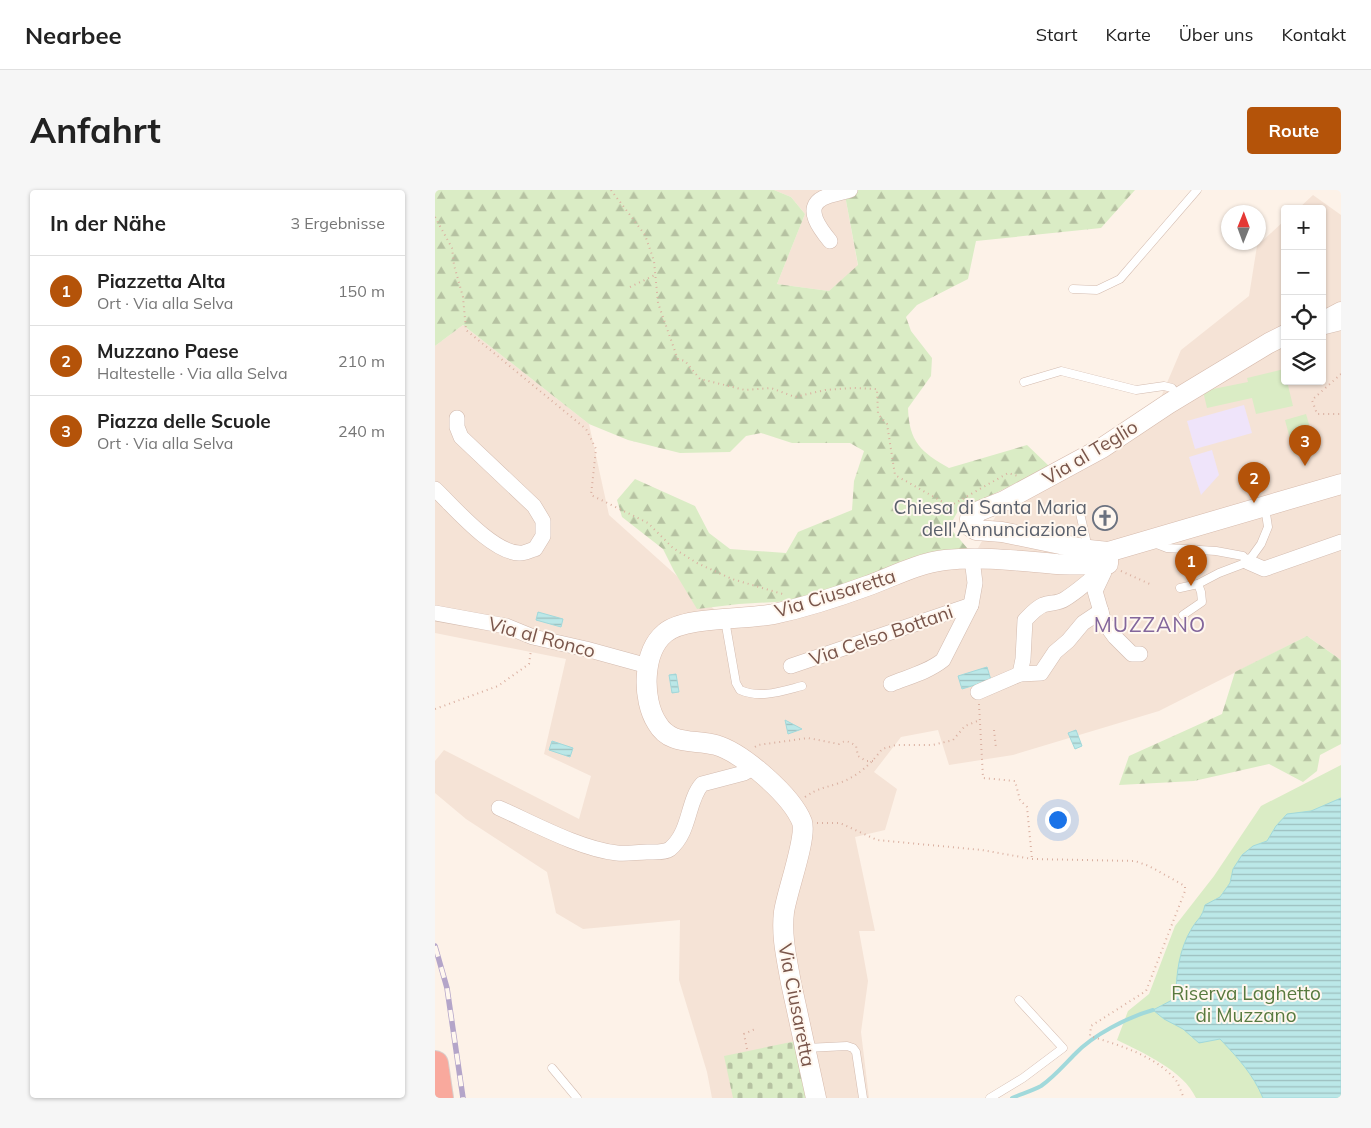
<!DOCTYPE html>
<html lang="de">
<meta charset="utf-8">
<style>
:root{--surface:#fff;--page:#f6f6f6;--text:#222;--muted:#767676;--line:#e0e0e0;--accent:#b45309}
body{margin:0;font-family:Mulish,sans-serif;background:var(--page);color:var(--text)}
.controls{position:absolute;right:15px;top:15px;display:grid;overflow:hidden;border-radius:5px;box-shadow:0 1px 4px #0004}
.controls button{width:45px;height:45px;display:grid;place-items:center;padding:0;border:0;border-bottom:1px solid var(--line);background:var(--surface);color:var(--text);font:25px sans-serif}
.compass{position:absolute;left:786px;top:15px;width:45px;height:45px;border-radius:50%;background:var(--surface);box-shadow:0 1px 4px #0004;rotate:1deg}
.you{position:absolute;left:622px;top:629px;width:18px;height:18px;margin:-12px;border:4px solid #fff;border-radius:50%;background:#1a73e8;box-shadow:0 0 0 8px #1a73e833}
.badge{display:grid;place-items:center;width:32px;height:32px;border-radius:50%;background:var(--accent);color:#fff;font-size:16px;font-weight:700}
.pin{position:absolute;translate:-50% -41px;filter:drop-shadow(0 1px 2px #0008)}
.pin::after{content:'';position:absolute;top:26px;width:18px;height:15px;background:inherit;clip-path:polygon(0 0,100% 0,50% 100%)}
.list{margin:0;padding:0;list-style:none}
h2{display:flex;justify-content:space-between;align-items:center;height:65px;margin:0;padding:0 20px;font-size:21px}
h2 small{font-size:16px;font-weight:400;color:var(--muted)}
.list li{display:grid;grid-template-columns:32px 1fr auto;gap:15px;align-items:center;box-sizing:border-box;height:70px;padding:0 20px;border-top:1px solid var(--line)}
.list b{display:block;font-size:19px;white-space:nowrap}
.list p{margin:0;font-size:16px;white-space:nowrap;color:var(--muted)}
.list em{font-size:16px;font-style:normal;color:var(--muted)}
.icon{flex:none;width:28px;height:28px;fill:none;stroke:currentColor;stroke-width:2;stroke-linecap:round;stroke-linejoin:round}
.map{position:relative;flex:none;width:906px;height:908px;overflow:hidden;border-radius:5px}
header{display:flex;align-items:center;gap:30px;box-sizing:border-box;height:70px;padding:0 25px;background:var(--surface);border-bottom:1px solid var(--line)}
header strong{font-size:24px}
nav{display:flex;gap:28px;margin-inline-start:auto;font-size:18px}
.intro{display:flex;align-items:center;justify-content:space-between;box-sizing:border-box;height:120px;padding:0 30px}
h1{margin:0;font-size:35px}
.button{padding:12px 22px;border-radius:5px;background:var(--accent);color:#fff;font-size:18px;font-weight:700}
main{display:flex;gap:30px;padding:0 30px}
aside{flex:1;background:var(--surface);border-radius:5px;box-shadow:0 1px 4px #0004}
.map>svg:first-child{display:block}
</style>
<header>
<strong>Nearbee</strong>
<nav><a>Start</a><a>Karte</a><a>Über uns</a><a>Kontakt</a></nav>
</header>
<div class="intro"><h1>Anfahrt</h1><a class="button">Route</a></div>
<main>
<aside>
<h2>In der Nähe<small>3 Ergebnisse</small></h2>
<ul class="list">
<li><span class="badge">1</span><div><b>Piazzetta Alta</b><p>Ort · Via alla Selva</p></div><em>150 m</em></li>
<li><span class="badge">2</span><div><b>Muzzano Paese</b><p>Haltestelle · Via alla Selva</p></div><em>210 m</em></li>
<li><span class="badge">3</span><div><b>Piazza delle Scuole</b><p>Ort · Via alla Selva</p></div><em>240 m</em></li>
</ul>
</aside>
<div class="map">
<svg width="906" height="908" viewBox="0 0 906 908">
<defs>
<pattern id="forest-firs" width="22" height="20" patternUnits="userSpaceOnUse" patternTransform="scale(1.25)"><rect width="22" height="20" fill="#daecc5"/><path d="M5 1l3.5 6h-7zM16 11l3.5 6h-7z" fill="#b6c2a2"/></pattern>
<pattern id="cemetery-stones" width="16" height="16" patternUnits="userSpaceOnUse" patternTransform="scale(1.25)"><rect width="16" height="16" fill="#daecc5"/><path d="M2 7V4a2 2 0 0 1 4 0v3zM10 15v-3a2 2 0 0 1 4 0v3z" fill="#b6c2a2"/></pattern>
<pattern id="water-rules" width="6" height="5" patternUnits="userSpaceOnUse" patternTransform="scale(1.25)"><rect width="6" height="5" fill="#bbe8e8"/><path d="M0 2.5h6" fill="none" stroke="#9dbfbe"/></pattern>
</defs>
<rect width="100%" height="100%" fill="#fdf2e8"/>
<g fill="#f5e3d6">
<path d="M 339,0 L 409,0 L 423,76 L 394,101 L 342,94 L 370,24 L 356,7 Z"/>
<path d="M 878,5 L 906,25 L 906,470 L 872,446 L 724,521 L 578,565 L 514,575 L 503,540 L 466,547 L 439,582 L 462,599 L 450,640 L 420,647 L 440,741 L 424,741 L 433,791 L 426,842 L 434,908 L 277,908 L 272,882 L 244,790 L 245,730 L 148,739 L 121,723 L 112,682 L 31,629 L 0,603 L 0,571 L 9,560 L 144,629 L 156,586 L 109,564 L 131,469 L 0,443 L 0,156 L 28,135 L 154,234 L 174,325 L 290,429 L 537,369 L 569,311 L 726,207 L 746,160 L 814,106 L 822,56 L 850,30 L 850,191 L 887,191 L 887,19 L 863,19 Z"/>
</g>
<g fill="#efe4fa">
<path d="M 809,215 L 817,243 L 760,259 L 752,231 Z"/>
<path d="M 777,260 L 784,285 L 766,305 L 754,267 Z"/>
</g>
<g fill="url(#forest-firs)">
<path d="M 0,0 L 339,0 L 356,7 L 370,24 L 342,94 L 394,101 L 423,75 L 409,0 L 700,0 L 666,38 L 541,51 L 533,89 L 482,115 L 471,127 L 476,141 L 497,168 L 496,186 L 473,218 C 474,252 486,262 514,278 L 592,255 L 615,277 L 523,321 L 514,337 L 533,359 L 374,410 L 304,414 L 262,419 L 239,381 L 228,359 L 187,327 L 182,310 L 200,289 L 260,316 L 274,343 L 295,359 L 351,363 L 363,342 L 417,320 L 419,291 L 429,261 L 415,253 L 357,253 L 326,243 L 311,246 L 295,262 L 245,263 L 193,250 L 154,234 L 28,135 L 0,156 Z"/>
<path d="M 872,446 L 906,470 L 906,554 L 885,565 L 882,581 L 868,592 L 834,574 L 759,591 L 684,595 L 694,566 L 787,524 L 800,482 Z"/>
</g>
<path fill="url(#cemetery-stones)" d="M 361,851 L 373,908 L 298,908 L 289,866 Z"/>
<g fill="#daecc5">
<path d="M 849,179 L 850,191 L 852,191 L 858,216 L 821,224 L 817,208 L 772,218 L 768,201 L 813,192 L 812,188 Z"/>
<path d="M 871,224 L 881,258 L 859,264 L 850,230 Z"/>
<path d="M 906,575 L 906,908 L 761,908 C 748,880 708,863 682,850 L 693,821 L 714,804 L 740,736 L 779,686 L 826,616 Z"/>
</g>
<g fill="url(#water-rules)" stroke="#a1d9db">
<path d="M 103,422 L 128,429 L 126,437 L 101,430 Z"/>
<path d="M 552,477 L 556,490 L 527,499 L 523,486 Z"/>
<path d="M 241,484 L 244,502 L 237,503 L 234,485 Z"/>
<path d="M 350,530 L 367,539 L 353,544 Z"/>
<path d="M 641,540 L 647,556 L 640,559 L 633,543 Z"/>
<path d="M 117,551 L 138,558 L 135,567 L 114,560 Z"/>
<path d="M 906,608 L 906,908 L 828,908 C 818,884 803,868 785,849 L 764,853 L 748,839 L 729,829 L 718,820 L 741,808 C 741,784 744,759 757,738 C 763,728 767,728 770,715 L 785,707 L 795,693 L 798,679 L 807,665 L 818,656 L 832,651 L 841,636 L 852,624 L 876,621 Z"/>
</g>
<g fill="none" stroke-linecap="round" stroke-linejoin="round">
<path stroke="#a1d9db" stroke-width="4" d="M 577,908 C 586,904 597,901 606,896 C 619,887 629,875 640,864 C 658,845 693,827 718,820"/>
<defs>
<g id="lane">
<path d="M 638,99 L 662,100 L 685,89 L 762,0"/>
<path d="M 887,141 L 906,136"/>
<path d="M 589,192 L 626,181 L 701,200 L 729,196 L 737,198 L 742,206"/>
<path d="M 644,319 L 653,358"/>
<path d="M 719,353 L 732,358 L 781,361 L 808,366 L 813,372"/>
<path d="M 745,398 L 763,394 L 784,383 L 813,372 L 826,354 L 833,337 L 830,317"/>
<path d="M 748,425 L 767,412 L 766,402 L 763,394"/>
<path d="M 290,430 L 301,493 L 305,500 C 325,509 347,501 367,496"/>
<path d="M 371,858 L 412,856 L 418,858 L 421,862 L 428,908"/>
<path d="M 117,878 L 142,908"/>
<path d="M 555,908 L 588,888 L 628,858 L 584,810"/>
</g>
<g id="street">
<path d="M 395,51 C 386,40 368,18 388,8 C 396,4 406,3 415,0"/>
<path d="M 0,299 C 20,318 57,362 84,363 C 89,364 95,360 100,359 L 108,346 L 108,331 L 99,316 L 26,247 L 22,237 L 22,228"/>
<path d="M 813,372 L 829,379 L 906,352"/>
<path d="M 669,382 L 660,401 L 669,432 L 680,447 L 697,464 L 705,464"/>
<path d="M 0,423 L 71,436 L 98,447 L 151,459 L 213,476"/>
<path d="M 356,476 L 536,415"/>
<path d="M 585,484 L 588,469 L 590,430 C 595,425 601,418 608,415 C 616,412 623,414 630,409 C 646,399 660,386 673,374"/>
<path d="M 456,494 C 473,487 493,482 508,470 L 536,415 L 540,393 L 537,369"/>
<path d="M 543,502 L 585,484 L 606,483 L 620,462 L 633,451 L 648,433 L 666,421"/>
<path d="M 64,618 C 98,633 145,659 182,663 C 192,664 203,662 212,662 C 219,662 229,663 235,659 C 256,641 252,611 267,594 L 309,583 L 320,577"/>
</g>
<g id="secondary">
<path d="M 887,132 L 906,122"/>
<path d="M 850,145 L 834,153 L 733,214 L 667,258 L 569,311 L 544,321 L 535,329 L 536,337 L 541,340 L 567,342 L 654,360 L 673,362 L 906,294"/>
<path d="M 381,908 C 373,870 364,831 356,793 C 352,770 346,746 349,722 C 352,701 372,648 367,632 C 357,606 308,563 281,555 C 259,549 235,556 222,533 C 207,510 207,462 230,443 C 250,426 311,430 339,424 C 371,417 402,407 432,396 C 457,387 483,373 510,370 C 547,366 585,371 622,374 C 639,375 656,374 673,374 L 673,362"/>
</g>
<path id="highway" d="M 0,874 L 5,908"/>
</defs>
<use href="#lane" stroke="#d3bbaf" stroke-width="9"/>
<use href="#street" stroke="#d3bbaf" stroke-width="16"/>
<use href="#secondary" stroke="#d6baac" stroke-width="21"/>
<use href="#highway" stroke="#d9cfcc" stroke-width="28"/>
<g stroke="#dab0a1" stroke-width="2" stroke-dasharray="1 4" stroke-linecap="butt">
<path d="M 176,0 L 210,45 L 219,71 L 223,113 L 241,164 L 243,169 L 250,171 L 265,189 L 310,200 L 336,198 L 360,207 L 390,200 L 418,198 L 442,199 L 443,224 L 452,234 L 460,285 L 515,316 L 573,283 L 583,286"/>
<path d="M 0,27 L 17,58 L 19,75 L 28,107 L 31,140 L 151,239 L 161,259 L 156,305 L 213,333 L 238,358 L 262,373 L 297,389 L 351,405"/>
<path d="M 195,97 L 220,85"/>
<path d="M 906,184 L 877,210 L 882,224 L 906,224"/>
<path d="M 686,381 L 717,395"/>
<path d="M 544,514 L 548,588 L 580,591 L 585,610 L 592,617 L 597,669"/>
<path d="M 0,519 L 63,496 L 94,474 L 96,460"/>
<path d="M 559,540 L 561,558"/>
<path d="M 320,557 L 323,555 L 373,548 L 404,554 C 411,549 415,552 421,556 L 423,566 L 431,571 L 438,571"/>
<path d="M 370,607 C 383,598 390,598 404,593 C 422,587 436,574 447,559 L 461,555 L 498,555 L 518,550 L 530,536 L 545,530"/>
<path d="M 382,633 L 405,633 L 442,650 L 547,660 L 597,669 L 700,671 L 714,676 L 750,696 L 750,701 L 711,801 L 656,836 L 655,846 C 686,856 719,865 741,890 C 744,895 746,902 749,908"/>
<path d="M 312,859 L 309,844 L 320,839"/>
</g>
<use href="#lane" stroke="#fff" stroke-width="8"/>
<use href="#street" stroke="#fff" stroke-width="15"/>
<use href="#secondary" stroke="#fff" stroke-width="20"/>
<use href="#highway" stroke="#f9a99d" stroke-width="26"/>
<defs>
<path id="rail" d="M 0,756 L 12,798 L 28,908"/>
</defs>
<use href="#rail" stroke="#b4a5c9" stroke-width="5.5"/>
<use href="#rail" stroke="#fff7ef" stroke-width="4" stroke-dasharray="11" stroke-linecap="butt"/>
</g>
<defs>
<symbol id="church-ring" viewBox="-11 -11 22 22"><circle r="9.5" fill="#fff7ef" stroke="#6b7280" stroke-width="1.5"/><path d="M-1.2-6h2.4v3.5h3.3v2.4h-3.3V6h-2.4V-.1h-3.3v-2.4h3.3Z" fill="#6b7280"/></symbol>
</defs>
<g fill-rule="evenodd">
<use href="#church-ring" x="656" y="314" width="28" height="28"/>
</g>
<g text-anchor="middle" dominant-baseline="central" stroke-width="4" stroke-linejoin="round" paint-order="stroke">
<g font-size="19" fill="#79554a" stroke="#fff7ef">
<text transform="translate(655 262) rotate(-31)">Via al Teglio</text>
<text transform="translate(400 403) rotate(-17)">Via Ciusaretta</text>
<text transform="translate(446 445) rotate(-19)">Via Celso Bottani</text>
<text transform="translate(107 447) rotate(15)">Via al Ronco</text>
<text transform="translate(362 815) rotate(79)">Via Ciusaretta</text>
</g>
<g font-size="19" fill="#5b616d" stroke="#fff7ef" text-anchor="end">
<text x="652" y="317">Chiesa di Santa Maria<tspan x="652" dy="22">dell'Annunciazione</tspan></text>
</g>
<g font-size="19" fill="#587a3f" stroke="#fff7ef">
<text x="811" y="803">Riserva Laghetto<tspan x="811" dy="22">di Muzzano</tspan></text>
</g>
<g font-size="21" letter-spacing="1" fill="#83669c" stroke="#fff7ef">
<text x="715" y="434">MUZZANO</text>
</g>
</g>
</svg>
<div class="controls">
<button>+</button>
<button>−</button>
<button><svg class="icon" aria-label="locate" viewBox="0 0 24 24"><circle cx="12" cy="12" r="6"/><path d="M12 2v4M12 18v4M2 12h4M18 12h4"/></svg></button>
<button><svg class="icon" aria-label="layers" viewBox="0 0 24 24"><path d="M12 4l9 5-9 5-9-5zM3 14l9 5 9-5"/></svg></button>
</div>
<svg class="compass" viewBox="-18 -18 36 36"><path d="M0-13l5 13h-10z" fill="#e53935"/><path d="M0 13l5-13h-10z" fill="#767676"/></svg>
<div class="you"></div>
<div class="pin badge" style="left:756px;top:396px">1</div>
<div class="pin badge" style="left:819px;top:313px">2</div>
<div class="pin badge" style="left:870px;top:276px">3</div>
</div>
</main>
